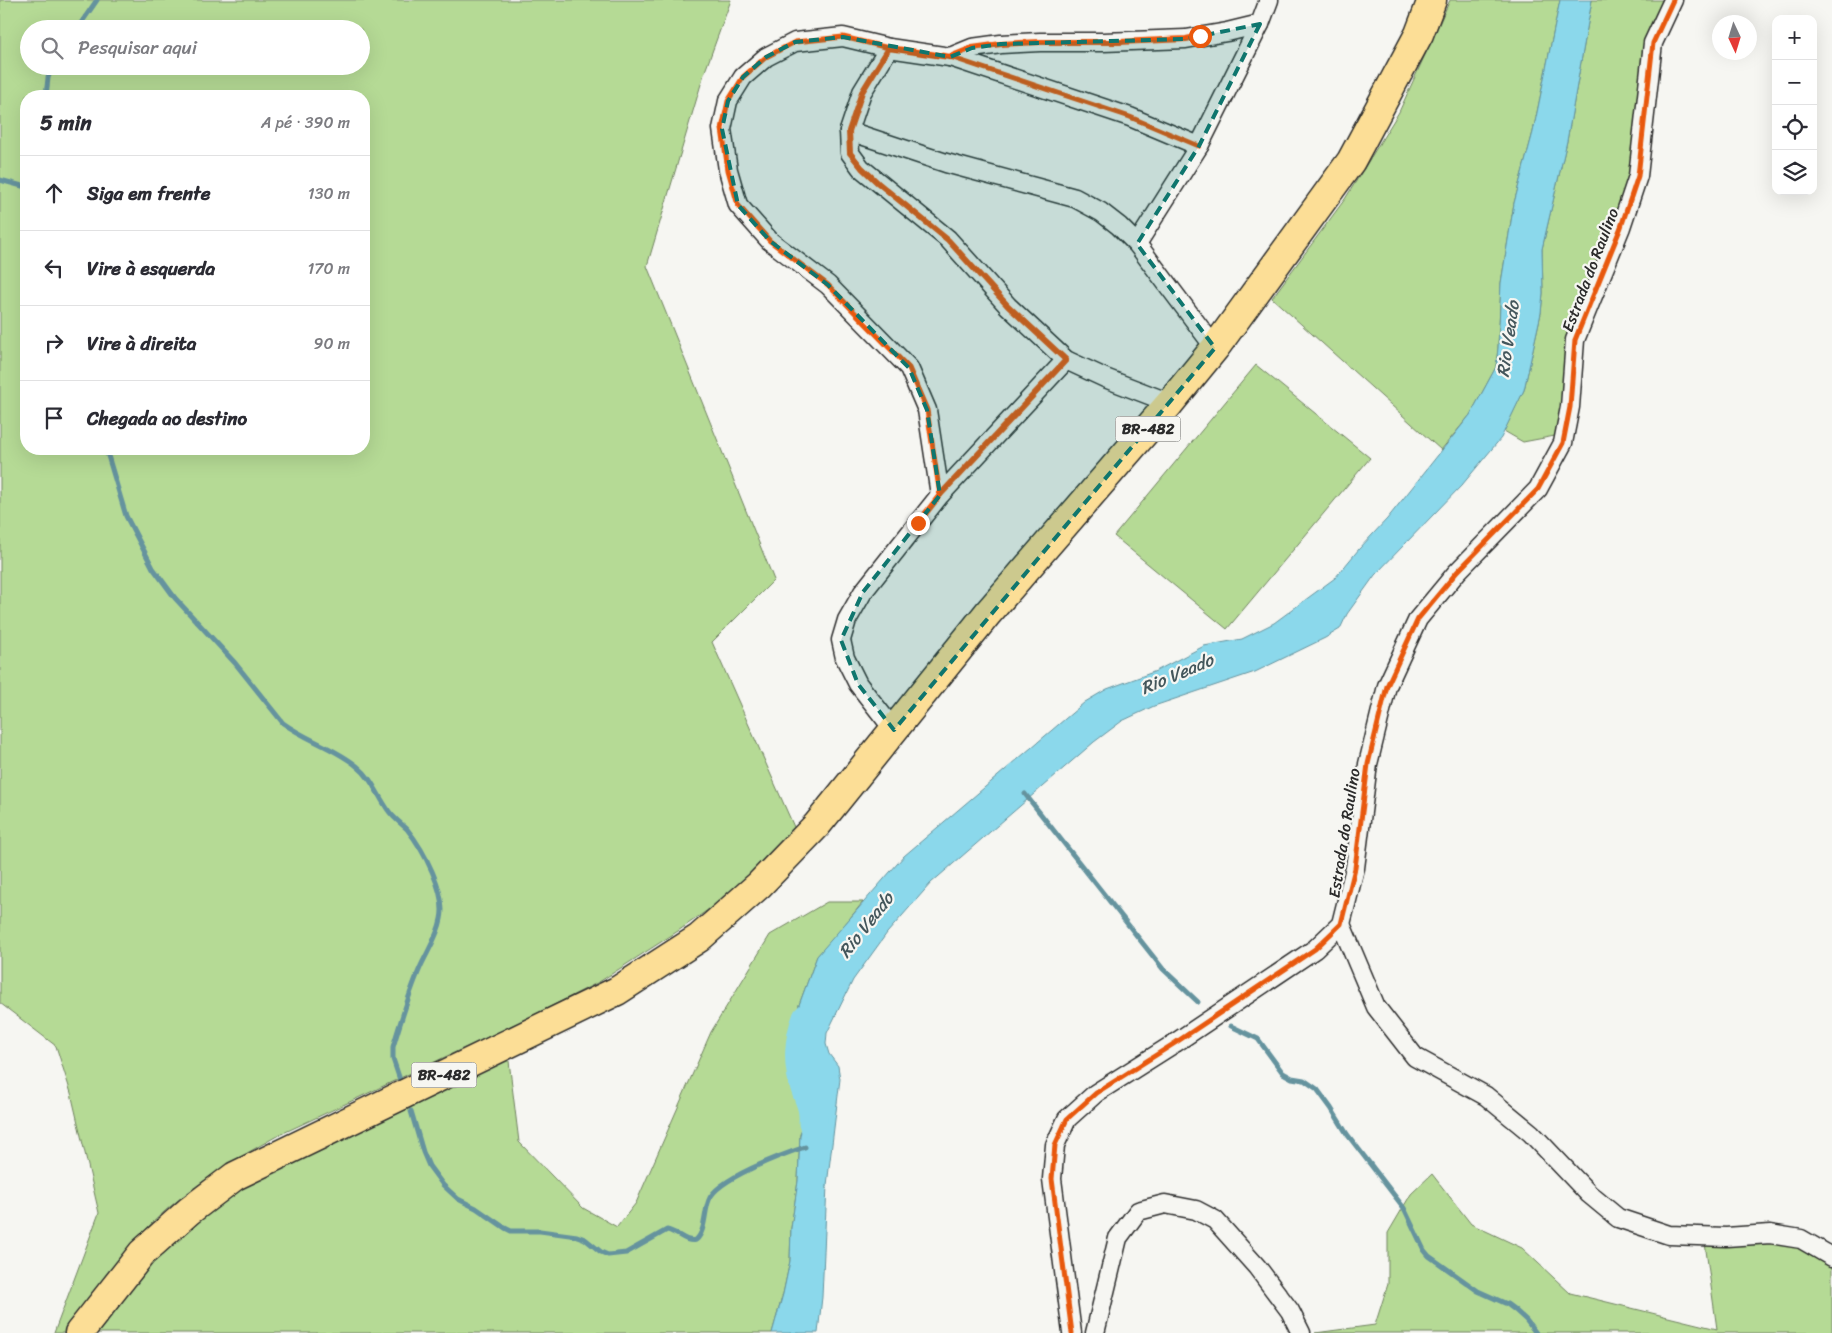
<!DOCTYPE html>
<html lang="pt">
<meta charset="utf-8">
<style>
:root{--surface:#fff;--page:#f2f2f3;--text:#2b2b33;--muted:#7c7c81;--line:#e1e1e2}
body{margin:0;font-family:Sriracha,sans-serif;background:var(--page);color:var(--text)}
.controls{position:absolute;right:15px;top:15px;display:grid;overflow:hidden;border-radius:10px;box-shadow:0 5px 20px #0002}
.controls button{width:45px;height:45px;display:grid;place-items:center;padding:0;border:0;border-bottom:1px solid var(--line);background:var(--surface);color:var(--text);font:25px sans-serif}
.compass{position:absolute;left:1712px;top:15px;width:45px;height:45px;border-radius:50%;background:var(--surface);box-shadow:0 5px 20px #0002;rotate:176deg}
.stop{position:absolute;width:15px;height:15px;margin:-11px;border:4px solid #ea580c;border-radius:50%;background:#fff}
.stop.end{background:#ea580c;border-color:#fff;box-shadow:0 1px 5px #0008}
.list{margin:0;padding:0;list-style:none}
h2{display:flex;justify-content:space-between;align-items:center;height:65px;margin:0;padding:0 20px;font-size:21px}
h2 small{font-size:16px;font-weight:400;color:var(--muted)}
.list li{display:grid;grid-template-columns:32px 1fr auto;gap:15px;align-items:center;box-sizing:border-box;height:75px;padding:0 20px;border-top:1px solid var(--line)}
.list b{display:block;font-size:19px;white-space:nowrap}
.list em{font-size:16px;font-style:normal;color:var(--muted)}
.icon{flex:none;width:28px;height:28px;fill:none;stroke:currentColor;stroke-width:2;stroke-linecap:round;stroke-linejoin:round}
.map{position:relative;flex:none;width:1832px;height:1333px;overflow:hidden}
.search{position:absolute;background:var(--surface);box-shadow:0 5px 20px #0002;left:20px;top:20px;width:350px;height:55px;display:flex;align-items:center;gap:12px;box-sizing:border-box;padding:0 18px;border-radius:28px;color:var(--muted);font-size:19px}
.panel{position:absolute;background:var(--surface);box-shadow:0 5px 20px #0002;left:20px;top:90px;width:350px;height:365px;border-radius:20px}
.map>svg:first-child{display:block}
</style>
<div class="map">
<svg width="1832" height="1333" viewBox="0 0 1832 1333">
<rect width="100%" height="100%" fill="#f6f6f2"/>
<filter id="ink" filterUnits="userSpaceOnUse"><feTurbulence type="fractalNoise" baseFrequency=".02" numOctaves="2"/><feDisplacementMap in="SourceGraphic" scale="10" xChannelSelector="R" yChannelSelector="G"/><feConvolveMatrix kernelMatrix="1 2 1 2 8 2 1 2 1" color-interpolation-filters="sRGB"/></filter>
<g filter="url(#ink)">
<g fill="#b5da95" stroke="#708260" fill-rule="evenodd">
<path d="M 0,0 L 731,0 L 704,74 L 647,266 L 774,580 L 712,642 L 798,836 L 757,875 L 678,931 L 599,982 L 528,1018 L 277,1136 C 232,1161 188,1188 151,1224 C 119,1257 93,1297 66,1333 L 54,1333 L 99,1213 L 71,1093 L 56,1046 L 0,1003 ZM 29,29 L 361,29 L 361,66 L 29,66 ZM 26,96 L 364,96 L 364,449 L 26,449 Z"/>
<path d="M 1450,0 L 1560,0 L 1533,132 L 1514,203 L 1501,283 L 1498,348 L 1496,367 L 1470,415 L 1441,450 L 1272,298 L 1345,199 L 1399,112 Z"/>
<path d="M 1592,0 L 1671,0 L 1627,192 L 1593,289 L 1560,435 L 1523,442 L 1504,431 L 1524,390 L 1541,313 L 1543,293 L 1542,249 L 1567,141 Z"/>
<path d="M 1256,365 L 1370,458 L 1227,629 L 1114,536 Z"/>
<path d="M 827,902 L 863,902 L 833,939 L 817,956 L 799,1005 L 795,1032 L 803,1069 L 807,1109 L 800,1135 L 798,1181 L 791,1228 L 790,1261 L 783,1294 L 772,1333 L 93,1333 L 154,1253 L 225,1192 L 508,1053 L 519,1142 L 583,1208 L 617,1227 L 636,1203 L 711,1032 L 770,935 Z"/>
<path d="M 1432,1174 L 1471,1224 L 1522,1248 L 1570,1293 L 1717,1329 L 1705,1243 L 1787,1233 L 1832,1260 L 1832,1333 L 1315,1333 L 1375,1325 L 1388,1284 L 1388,1233 L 1411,1194 Z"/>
</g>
<path fill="#8bd8eb" stroke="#65939e" d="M 1560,0 L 1592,0 L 1567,141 L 1542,249 L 1543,293 L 1541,313 L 1524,390 L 1501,438 L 1462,485 L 1375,575 L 1347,614 L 1340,629 L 1325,638 L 1255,672 L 1154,706 L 1122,721 L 1094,742 L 931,883 L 887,933 L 853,980 L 827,1033 L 826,1044 L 829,1054 L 838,1066 L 840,1079 L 827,1185 L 822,1297 L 818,1333 L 772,1333 L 783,1294 L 790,1261 L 791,1228 L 798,1181 L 800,1135 L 807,1109 L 803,1069 L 795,1032 L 799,1005 L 817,956 L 904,856 L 1085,702 L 1107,689 L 1156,671 L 1204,646 L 1242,639 L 1274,623 L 1335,578 L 1359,549 L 1387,519 L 1470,415 L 1496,367 L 1498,348 L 1501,283 L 1514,203 L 1533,132 Z"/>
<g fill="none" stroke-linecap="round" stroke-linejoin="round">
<g stroke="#65939e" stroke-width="5">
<path d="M 77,29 L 97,0"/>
<path d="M 46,96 L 48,78 L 52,66"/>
<path d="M 0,180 L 26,187"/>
<path d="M 106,449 L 126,516 L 153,568 L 175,598 L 235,663 L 283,723 C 306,740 336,748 358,767 C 372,778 378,796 388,810 C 393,818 401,823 407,829 C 423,849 447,893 441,919 C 438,936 427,952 420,968 C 409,993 401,1020 393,1047 L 393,1059 L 401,1083"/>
<path d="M 1025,794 L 1163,969 L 1198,1002"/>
<path d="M 1231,1026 L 1258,1039 L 1283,1073 L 1292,1078 L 1304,1080 L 1317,1089 L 1331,1108 L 1347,1134 L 1404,1208 L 1424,1250 L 1429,1256 L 1478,1291 L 1507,1304 L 1515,1310 L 1526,1320 L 1536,1333"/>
<path d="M 411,1111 L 423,1152 L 429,1166 L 443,1185 L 458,1199 L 476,1208 L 505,1228 L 511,1231 L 540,1231 L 577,1236 L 585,1239 L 601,1252 L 608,1255 L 626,1253 L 667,1230 C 678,1232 685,1243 696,1240 C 706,1231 704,1212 709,1200 C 716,1179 784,1154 805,1147"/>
</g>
<path stroke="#8bd8eb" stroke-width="29" d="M 807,1018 C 798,1040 797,1065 805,1088 C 810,1102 814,1107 813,1123"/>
<defs>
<g id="street">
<path d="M 889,48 L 862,92 L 849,131 L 850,153 L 861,168 L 948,239 L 1008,306 L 1066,360 L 1105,378 L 1170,403"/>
<path d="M 950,57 L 972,48 L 1001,44 L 1040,42 L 1103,42 L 1186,39 L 1227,32 L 1260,24"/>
<path d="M 849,131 L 946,163 L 1075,198 L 1101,212 L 1119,226 L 1137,244 L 1215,348"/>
<path d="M 1137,244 L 1199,146 L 1260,24 L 1269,0"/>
<path d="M 940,495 L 927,410 L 909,368 L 828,285 L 770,241 L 738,205 L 728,170 L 722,129 L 728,101 L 743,77 L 766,57 L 795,42 L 843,37 L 889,48 L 950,57 L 1130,117 L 1199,146"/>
<path d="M 894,730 L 858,684 L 845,658 L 841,640 L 847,620 L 863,592 L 940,495 L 1066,360"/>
<path d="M 1341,924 L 1376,1007 L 1415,1057 L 1486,1096 L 1531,1133 L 1589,1194 L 1618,1218 L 1669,1235 L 1726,1237 L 1770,1234 L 1801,1239 L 1832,1257"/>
<path d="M 1072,1333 L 1052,1179 L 1055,1145 L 1067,1119 L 1096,1093 L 1175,1043 L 1315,949 L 1341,924 L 1355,868 L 1368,764 L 1387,686 L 1418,619 L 1457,572 L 1538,489 L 1563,443 L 1570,407 L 1575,340 L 1621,227 L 1638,176 L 1653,43 L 1673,0"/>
<path d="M 1095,1333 L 1118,1238 L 1138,1211 L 1165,1204 L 1196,1210 L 1215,1220 L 1257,1267 L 1290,1311 L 1301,1333"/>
</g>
<path id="highway" d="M 79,1333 L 142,1253 L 189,1211 L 235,1176 L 617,991 L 699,938 L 759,885 L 817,825 L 988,613 L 1170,403 L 1215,348 L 1351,161 L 1419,34 L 1432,0"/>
</defs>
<use href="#street" stroke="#2b2b2b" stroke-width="21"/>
<use href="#highway" stroke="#2b2b2b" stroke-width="31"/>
<use href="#street" stroke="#f6f6f2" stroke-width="18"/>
<use href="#highway" stroke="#fcde96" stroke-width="28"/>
<defs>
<g id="cycleway">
<path d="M 940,495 L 927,410 L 909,368 L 828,285 L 770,241 L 738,205 L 728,170 L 722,129 L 728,101 L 743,77 L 766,57 L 795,42 L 843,37 L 889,48 L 950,57 L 1130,117 L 1199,146"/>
<path d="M 1072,1333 L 1052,1179 L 1055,1145 L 1067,1119 L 1096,1093 L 1175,1043 L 1315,949 L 1341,924 L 1355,868 L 1368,764 L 1387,686 L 1418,619 L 1457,572 L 1538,489 L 1563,443 L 1570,407 L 1575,340 L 1621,227 L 1638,176 L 1653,43 L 1673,0"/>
</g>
</defs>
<use href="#cycleway" stroke="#f6f6f2" stroke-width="8"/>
<use href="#cycleway" stroke="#e8590c" stroke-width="5"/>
</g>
</g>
<g fill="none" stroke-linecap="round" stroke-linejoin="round" filter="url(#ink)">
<path stroke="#ea580c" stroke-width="6" d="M 918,523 L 940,495 L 1066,360 L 1008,306 L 948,240 L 878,183 L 862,168 L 850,153 L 849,131 L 862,92 L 889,48 L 950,57 L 972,48 L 1001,44 L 1040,42 L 1119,42 L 1186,39 L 1200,36"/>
</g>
<path fill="#0f766e" fill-opacity="0.2" stroke="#0f766e" stroke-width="4" stroke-dasharray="10 6" stroke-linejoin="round" d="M 1260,24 L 1199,146 L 1137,244 L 1215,348 L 894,730 L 858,684 L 841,640 L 863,592 L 940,495 L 927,410 L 909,368 L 828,285 L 770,241 L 738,205 L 722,129 L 728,101 L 743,77 L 766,57 L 795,42 L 843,37 L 950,57 L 972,48 L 1001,44 L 1186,39 Z"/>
<g text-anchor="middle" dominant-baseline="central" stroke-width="4.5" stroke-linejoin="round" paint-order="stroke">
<g fill="#f6f6f2" stroke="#686867" stroke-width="1">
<rect x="1115.5" y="416.5" width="65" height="25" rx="4"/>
<rect x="411.5" y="1062.5" width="65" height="25" rx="4"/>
</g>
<g font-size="15" font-weight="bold" fill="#2b2b2b">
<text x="1148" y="429">BR-482</text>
<text x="444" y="1075">BR-482</text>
</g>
<g font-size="16" fill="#2b2b2b" stroke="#f6f6f2">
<text transform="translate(1590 270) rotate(-69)">Estrada do Raulino</text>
<text transform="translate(1344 833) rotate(-81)">Estrada do Raulino</text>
</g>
<g font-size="18" font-style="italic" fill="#43565b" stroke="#f6f6f2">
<text transform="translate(1508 339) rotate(-82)">Rio Veado</text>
<text transform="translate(1177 674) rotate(-23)">Rio Veado</text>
<text transform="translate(866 925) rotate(-52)">Rio Veado</text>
</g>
</g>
</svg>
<div class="controls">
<button>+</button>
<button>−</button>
<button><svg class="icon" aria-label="locate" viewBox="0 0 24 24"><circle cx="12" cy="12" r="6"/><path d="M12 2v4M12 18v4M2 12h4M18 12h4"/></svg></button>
<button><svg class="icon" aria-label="layers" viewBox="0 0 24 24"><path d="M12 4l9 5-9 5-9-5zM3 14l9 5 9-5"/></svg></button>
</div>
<svg class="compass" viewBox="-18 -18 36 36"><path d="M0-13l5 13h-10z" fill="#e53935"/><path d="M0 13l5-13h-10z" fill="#7c7c81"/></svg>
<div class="stop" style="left:1200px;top:36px"></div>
<div class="stop end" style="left:918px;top:523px"></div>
<div class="search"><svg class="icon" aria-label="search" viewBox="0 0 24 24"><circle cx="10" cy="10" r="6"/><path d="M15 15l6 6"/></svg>Pesquisar aqui</div>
<section class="panel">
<h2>5 min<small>A pé · 390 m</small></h2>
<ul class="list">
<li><svg class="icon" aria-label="ahead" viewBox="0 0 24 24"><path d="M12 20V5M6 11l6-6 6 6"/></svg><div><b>Siga em frente</b></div><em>130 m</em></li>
<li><svg class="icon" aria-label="left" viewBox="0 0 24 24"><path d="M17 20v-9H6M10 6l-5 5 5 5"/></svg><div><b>Vire à esquerda</b></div><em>170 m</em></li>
<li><svg class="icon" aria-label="right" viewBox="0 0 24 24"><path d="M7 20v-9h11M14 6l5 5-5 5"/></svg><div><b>Vire à direita</b></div><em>90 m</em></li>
<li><svg class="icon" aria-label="arrive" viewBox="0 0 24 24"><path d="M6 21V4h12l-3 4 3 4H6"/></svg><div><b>Chegada ao destino</b></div></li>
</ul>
</section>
</div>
